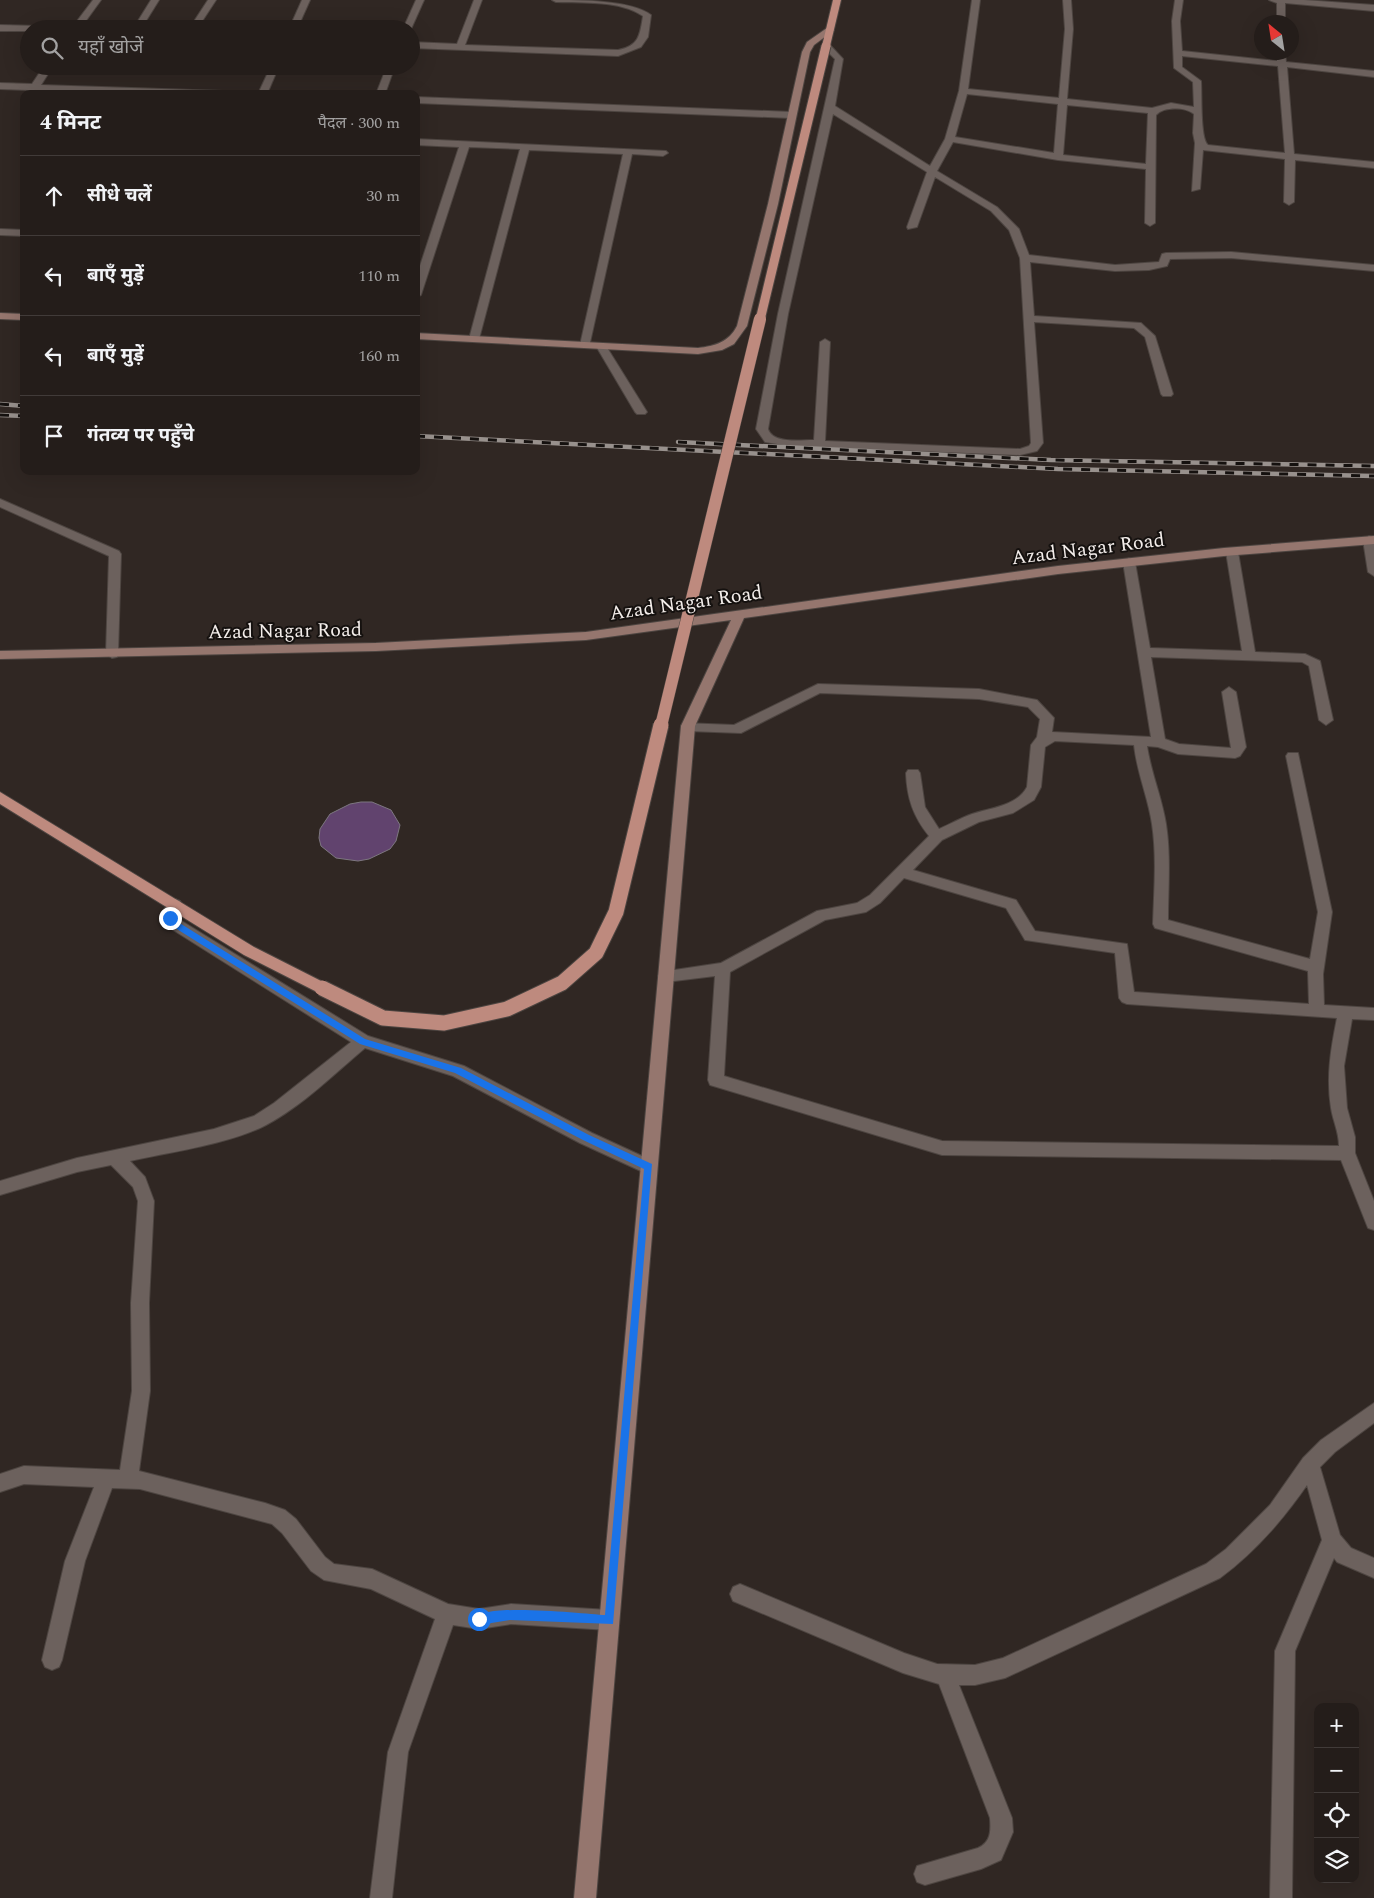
<!DOCTYPE html>
<html lang="hi">
<meta charset="utf-8">
<style>
:root{--surface:#241d1a;--page:#302a27;--text:#f1f3f6;--muted:#a3a2a2;--line:#413b39}
body{margin:0;font-family:Spectral,"Noto Sans Devanagari",serif;background:var(--page);color:var(--text)}
.controls{position:absolute;right:15px;bottom:15px;display:grid;overflow:hidden;border-radius:10px;box-shadow:0 5px 20px #0002}
.controls button{width:45px;height:45px;display:grid;place-items:center;padding:0;border:0;border-bottom:1px solid var(--line);background:var(--surface);color:var(--text);font:25px sans-serif}
.compass{position:absolute;left:1254px;top:15px;width:45px;height:45px;border-radius:50%;background:var(--surface);box-shadow:0 5px 20px #0002;rotate:330deg}
.stop{position:absolute;width:15px;height:15px;margin:-11px;border:4px solid #1a73e8;border-radius:50%;background:#fff}
.stop.end{background:#1a73e8;border-color:#fff;box-shadow:0 1px 5px #0008}
.list{margin:0;padding:0;list-style:none}
h2{display:flex;justify-content:space-between;align-items:center;height:65px;margin:0;padding:0 20px;font-size:21px}
h2 small{font-size:16px;font-weight:400;color:var(--muted)}
.list li{display:grid;grid-template-columns:32px 1fr auto;gap:15px;align-items:center;box-sizing:border-box;height:80px;padding:0 20px;border-top:1px solid var(--line)}
.list b{display:block;font-size:19px;white-space:nowrap}
.list em{font-size:16px;font-style:normal;color:var(--muted)}
.icon{flex:none;width:28px;height:28px;fill:none;stroke:currentColor;stroke-width:2;stroke-linecap:round;stroke-linejoin:round}
.map{position:relative;flex:none;width:1374px;height:1898px;overflow:hidden}
.search{position:absolute;background:var(--surface);box-shadow:0 5px 20px #0002;left:20px;top:20px;width:400px;height:55px;display:flex;align-items:center;gap:12px;box-sizing:border-box;padding:0 18px;border-radius:28px;color:var(--muted);font-size:19px}
.panel{position:absolute;background:var(--surface);box-shadow:0 5px 20px #0002;left:20px;top:90px;width:400px;height:385px;border-radius:10px}
.map>svg:first-child{display:block}
</style>
<div class="map">
<svg width="1374" height="1898" viewBox="0 0 1374 1898">
<rect width="100%" height="100%" fill="#302723"/>
<path fill="#61436e" stroke="#7d7780" d="M 361,802 L 372,802 L 391,810 L 400,825 L 396,841 L 390,849 L 369,859 L 358,861 L 336,858 L 321,846 L 319,838 L 320,829 L 330,814 L 350,804 Z"/>
<g fill="none" stroke-linecap="round" stroke-linejoin="round">
<defs>
<path id="lane" d="M 601,343 L 606,346 L 647,412 L 645,414 L 637,414 L 635,412 L 596,346 Z"/>
<g id="street">
<path d="M 93,0 L 101,0 L 80,29 L 71,29 Z"/>
<path d="M 151,0 L 159,0 L 141,29 L 133,29 Z"/>
<path d="M 208,0 L 216,0 L 197,29 L 189,29 Z"/>
<path d="M 302,0 L 310,0 L 297,29 L 289,29 Z"/>
<path d="M 416,0 L 424,0 L 411,29 L 403,29 Z"/>
<path d="M 474,0 L 482,0 L 465,45 L 618,50 C 639,46 640,35 643,16 C 619,0 583,3 556,2 L 552,0 C 579,0 631,0 651,15 L 648,37 L 641,47 L 618,56 L 411,48 L 411,42 L 457,44 Z"/>
<path d="M 972,0 L 980,0 L 968,89 L 1059,98 L 1065,29 L 1063,0 L 1071,0 L 1073,29 L 1067,99 L 1152,108 L 1171,103 L 1194,107 L 1193,82 L 1174,68 L 1172,21 L 1175,0 L 1183,0 L 1180,21 L 1182,51 L 1277,61 L 1277,52 L 1285,52 L 1286,62 L 1374,71 L 1374,77 L 1287,67 L 1294,154 L 1374,162 L 1374,168 L 1295,160 L 1294,202 L 1289,205 L 1284,202 L 1285,159 L 1203,150 L 1200,189 L 1192,191 L 1195,143 L 1193,133 L 1194,114 C 1186,107 1164,106 1156,115 L 1155,223 L 1150,226 L 1145,223 L 1146,169 L 1058,160 L 953,142 L 937,171 L 997,207 L 1019,229 L 1029,255 L 1115,265 L 1159,262 L 1162,254 L 1166,253 L 1231,252 L 1374,265 L 1374,271 L 1231,258 L 1170,259 L 1167,266 L 1149,270 L 1115,271 L 1030,262 L 1034,316 L 1141,323 L 1155,336 L 1173,394 L 1171,396 L 1163,396 L 1161,394 L 1145,337 L 1134,328 L 1034,322 L 1043,443 L 1037,451 L 1020,455 L 790,446 L 765,442 L 756,429 L 778,314 L 835,59 L 822,46 L 829,44 L 843,59 L 835,106 L 930,166 L 945,139 L 959,91 ZM 1182,56 L 1278,66 L 1285,153 L 1208,145 C 1200,139 1202,94 1201,81 L 1182,67 ZM 967,94 L 1058,104 L 1054,153 L 955,137 ZM 1067,105 L 1148,113 L 1146,164 L 1063,155 ZM 833,114 L 927,172 L 907,227 L 908,229 L 917,227 L 935,177 L 991,211 L 1009,230 L 1020,258 L 1031,443 L 1029,446 L 1020,449 L 825,441 L 830,342 L 825,339 L 820,342 L 814,440 C 800,440 773,444 768,429 L 788,314 Z"/>
<path d="M 1269,0 L 1304,0 L 1374,5 L 1374,11 L 1285,3 L 1285,22 L 1277,22 L 1277,3 Z"/>
<path d="M 0,25 L 38,26 L 42,29 L 29,29 L 29,31 L 0,31 Z"/>
<path d="M 44,66 L 53,66 L 41,85 L 223,91 L 227,94 L 141,94 L 0,89 L 0,83 L 32,84 Z"/>
<path d="M 271,66 L 279,66 L 267,94 L 258,94 Z"/>
<path d="M 387,66 L 395,66 L 385,94 L 376,94 Z"/>
<path d="M 416,97 L 791,112 L 796,115 L 791,118 L 416,103 Z"/>
<path d="M 416,139 L 666,151 L 668,153 L 663,156 L 632,154 L 589,347 L 585,348 L 580,345 L 623,154 L 529,150 L 479,339 L 474,342 L 469,339 L 520,149 L 469,147 L 421,295 L 416,298 L 416,278 L 459,147 L 416,145 Z"/>
<path d="M 0,229 L 24,230 L 24,236 L 0,235 Z"/>
<path d="M 0,499 L 119,551 L 121,554 L 118,654 L 117,657 L 112,658 L 106,654 L 109,556 L 0,507 Z"/>
<path d="M 1369,536 L 1374,538 L 1374,576 L 1368,572 L 1363,540 Z"/>
<path d="M 1232,548 L 1238,552 L 1255,652 L 1305,654 L 1320,661 L 1333,720 L 1326,725 L 1319,720 L 1309,666 L 1302,662 L 1151,657 L 1165,739 L 1179,744 L 1231,748 L 1222,692 L 1229,687 L 1236,692 L 1246,747 L 1240,756 L 1235,758 L 1178,754 L 1158,747 L 1147,746 C 1151,773 1162,798 1166,824 C 1171,856 1168,888 1168,920 L 1310,959 L 1318,912 L 1286,756 L 1288,753 L 1298,753 L 1332,912 L 1323,974 L 1324,1005 L 1374,1008 L 1374,1020 L 1352,1019 L 1344,1066 L 1347,1108 L 1355,1137 L 1355,1153 L 1374,1201 L 1374,1230 L 1368,1228 L 1366,1223 L 1341,1160 L 942,1155 L 710,1085 L 708,1080 L 715,976 L 666,982 L 661,980 L 658,976 L 661,972 L 721,963 L 817,911 L 857,903 L 870,895 L 929,836 C 913,816 907,798 906,773 L 908,770 L 918,770 L 920,773 L 925,807 L 939,829 C 950,824 961,818 972,814 C 990,808 1017,806 1027,787 L 1031,745 L 1037,737 L 1040,719 L 1028,707 L 979,699 L 820,693 L 741,733 L 688,731 L 683,729 L 681,726 L 683,723 L 734,725 L 818,684 L 979,689 L 1037,700 L 1054,718 L 1052,732 L 1151,737 L 1123,562 L 1129,558 L 1135,562 L 1150,648 L 1242,651 L 1226,552 ZM 1055,741 L 1134,745 C 1137,773 1148,797 1152,824 C 1157,857 1154,891 1153,924 L 1155,928 L 1308,971 L 1309,1004 L 1134,992 L 1127,944 L 1035,931 L 1016,900 L 913,870 L 942,840 L 979,822 L 1013,813 L 1034,800 L 1041,787 L 1045,747 ZM 904,878 L 1006,908 L 1025,940 L 1115,953 L 1119,998 L 1122,1002 L 1127,1004 L 1337,1018 C 1331,1048 1326,1076 1331,1108 C 1333,1121 1339,1132 1339,1146 L 942,1141 L 724,1076 L 730,972 L 825,920 L 866,912 L 880,903 Z"/>
<path d="M 175,899 L 180,901 L 182,905 L 177,913 L 180,920 L 368,1036 L 464,1066 L 592,1133 L 655,1162 L 657,1167 L 655,1172 L 649,1174 L 643,1172 L 580,1143 L 453,1076 L 365,1048 C 334,1074 302,1106 266,1125 C 230,1144 170,1152 130,1161 L 145,1177 L 154,1201 L 149,1303 L 150,1391 L 139,1471 L 265,1503 L 285,1510 L 296,1519 L 325,1557 L 334,1564 L 372,1569 L 448,1604 L 479,1609 L 511,1604 L 609,1610 L 616,1613 L 619,1620 L 616,1627 L 609,1630 L 511,1624 L 479,1629 L 453,1625 L 408,1752 L 392,1898 L 370,1898 L 388,1752 L 435,1619 L 371,1589 L 324,1580 L 311,1571 L 282,1533 L 272,1524 L 140,1489 L 112,1488 L 85,1561 L 62,1660 L 59,1667 L 52,1670 L 45,1667 L 42,1660 L 65,1561 L 94,1487 L 24,1484 L 0,1492 L 0,1474 L 24,1466 L 120,1470 L 132,1391 L 131,1303 L 138,1201 L 133,1187 L 111,1165 L 77,1172 L 0,1195 L 0,1181 L 77,1158 L 214,1129 L 254,1116 L 274,1103 L 351,1042 L 170,928 L 162,912 L 170,901 Z"/>
<path d="M 1374,1403 L 1374,1423 L 1335,1452 L 1320,1467 L 1340,1535 L 1351,1548 L 1374,1558 L 1374,1578 L 1337,1562 L 1334,1558 L 1295,1651 L 1292,1898 L 1270,1898 L 1275,1651 L 1322,1540 L 1307,1485 C 1282,1521 1255,1552 1220,1578 L 1005,1678 L 975,1685 L 959,1685 L 1012,1818 L 1013,1832 L 1001,1860 L 981,1869 L 925,1885 L 917,1882 L 914,1874 L 917,1866 L 978,1848 C 991,1842 991,1831 990,1818 L 939,1684 L 903,1673 L 733,1601 L 730,1594 L 733,1587 L 740,1584 L 904,1653 L 937,1664 L 975,1665 L 1003,1658 L 1206,1564 L 1226,1549 L 1270,1505 L 1303,1458 L 1321,1440 Z"/>
</g>
<g id="secondary">
<path d="M 827,28 L 834,30 L 814,45 L 810,52 L 778,204 L 747,326 L 734,344 L 722,350 L 698,354 L 416,339 L 416,333 L 698,348 C 715,346 729,342 737,326 L 768,204 L 802,52 L 807,42 Z"/>
<path d="M 0,313 L 24,314 L 24,320 L 0,319 Z"/>
<path d="M 1374,536 L 1374,544 L 1224,556 L 1058,574 L 744,618 L 695,726 L 596,1898 L 574,1898 L 681,726 L 731,620 L 586,640 L 376,651 L 0,659 L 0,651 L 376,643 L 586,632 L 1058,566 L 1224,548 Z"/>
</g>
<g id="primary">
<path d="M 833,0 L 841,0 L 830,46 L 826,49 L 822,46 Z"/>
<path d="M 0,792 L 254,947 L 327,984 L 330,988 L 327,992 L 322,994 L 317,992 L 244,955 L 0,804 Z"/>
</g>
</defs>
<use href="#lane" stroke="#4d4541" stroke-width="2"/>
<use href="#street" stroke="#4d4541" stroke-width="2"/>
<use href="#secondary" stroke="#4d4541" stroke-width="2"/>
<use href="#primary" stroke="#4d4541" stroke-width="2"/>
<use href="#lane" fill="#6c615d" fill-rule="evenodd"/>
<use href="#street" fill="#6c615d" fill-rule="evenodd"/>
<use href="#secondary" fill="#95766e" fill-rule="evenodd"/>
<use href="#primary" fill="#be8a7e" fill-rule="evenodd"/>
<defs>
<g id="rail">
<path d="M 0,404 L 24,406"/>
<path d="M 0,415 L 24,416"/>
<path d="M 416,436 L 1058,469 L 1374,476"/>
<path d="M 678,442 L 1051,460 L 1374,466"/>
</g>
</defs>
<use href="#rail" stroke="#98918d" stroke-width="4.5"/>
<use href="#rail" stroke="#15110f" stroke-width="3" stroke-dasharray="9" stroke-linecap="butt"/>
<defs>
<path id="primary-bridge-far2" d="M 760,320 L 826,46"/>
<path id="primary-bridge-far1" d="M 661,726 L 760,319"/>
<path id="primary-bridge" d="M 322,988 L 383,1018 L 444,1023 L 507,1009 L 562,983 L 596,953 L 616,912 L 661,725"/>
</defs>
<use href="#primary-bridge-far2" stroke="#4d4541" stroke-width="11" stroke-linecap="butt"/>
<use href="#primary-bridge-far1" stroke="#4d4541" stroke-width="13" stroke-linecap="butt"/>
<use href="#primary-bridge" stroke="#4d4541" stroke-width="17" stroke-linecap="butt"/>
<use href="#primary-bridge-far2" stroke="#be8a7e" stroke-width="9"/>
<use href="#primary-bridge-far1" stroke="#be8a7e" stroke-width="12"/>
<use href="#primary-bridge" stroke="#be8a7e" stroke-width="15"/>
</g>
<path fill="#1a73e8" d="M 167,915 L 173,915 L 178,922 L 365,1039 L 461,1068 L 589,1135 L 652,1164 L 613,1624 L 510,1620 L 479,1625 L 474,1619 C 481,1602 585,1614 605,1615 L 644,1169 L 583,1140 L 455,1073 L 360,1044 L 172,926 L 166,918 Z"/>
<g text-anchor="middle" dominant-baseline="central" stroke-width="4" stroke-linejoin="round" paint-order="stroke">
<g font-size="20" fill="#f3edea" stroke="#15110f">
<text transform="translate(1088 549) rotate(-7)">Azad Nagar Road</text>
<text transform="translate(686 603) rotate(-8)">Azad Nagar Road</text>
<text transform="translate(285 631) rotate(-1)">Azad Nagar Road</text>
</g>
</g>
</svg>
<div class="controls">
<button>+</button>
<button>−</button>
<button><svg class="icon" aria-label="locate" viewBox="0 0 24 24"><circle cx="12" cy="12" r="6"/><path d="M12 2v4M12 18v4M2 12h4M18 12h4"/></svg></button>
<button><svg class="icon" aria-label="layers" viewBox="0 0 24 24"><path d="M12 4l9 5-9 5-9-5zM3 14l9 5 9-5"/></svg></button>
</div>
<svg class="compass" viewBox="-18 -18 36 36"><path d="M0-13l5 13h-10z" fill="#e53935"/><path d="M0 13l5-13h-10z" fill="#a3a2a2"/></svg>
<div class="stop" style="left:479px;top:1619px"></div>
<div class="stop end" style="left:170px;top:918px"></div>
<div class="search"><svg class="icon" aria-label="search" viewBox="0 0 24 24"><circle cx="10" cy="10" r="6"/><path d="M15 15l6 6"/></svg>यहाँ खोजें</div>
<section class="panel">
<h2>4 मिनट<small>पैदल · 300 m</small></h2>
<ul class="list">
<li><svg class="icon" aria-label="ahead" viewBox="0 0 24 24"><path d="M12 20V5M6 11l6-6 6 6"/></svg><div><b>सीधे चलें</b></div><em>30 m</em></li>
<li><svg class="icon" aria-label="left" viewBox="0 0 24 24"><path d="M17 20v-9H6M10 6l-5 5 5 5"/></svg><div><b>बाएँ मुड़ें</b></div><em>110 m</em></li>
<li><svg class="icon" aria-label="left" viewBox="0 0 24 24"><path d="M17 20v-9H6M10 6l-5 5 5 5"/></svg><div><b>बाएँ मुड़ें</b></div><em>160 m</em></li>
<li><svg class="icon" aria-label="arrive" viewBox="0 0 24 24"><path d="M6 21V4h12l-3 4 3 4H6"/></svg><div><b>गंतव्य पर पहुँचे</b></div></li>
</ul>
</section>
</div>
